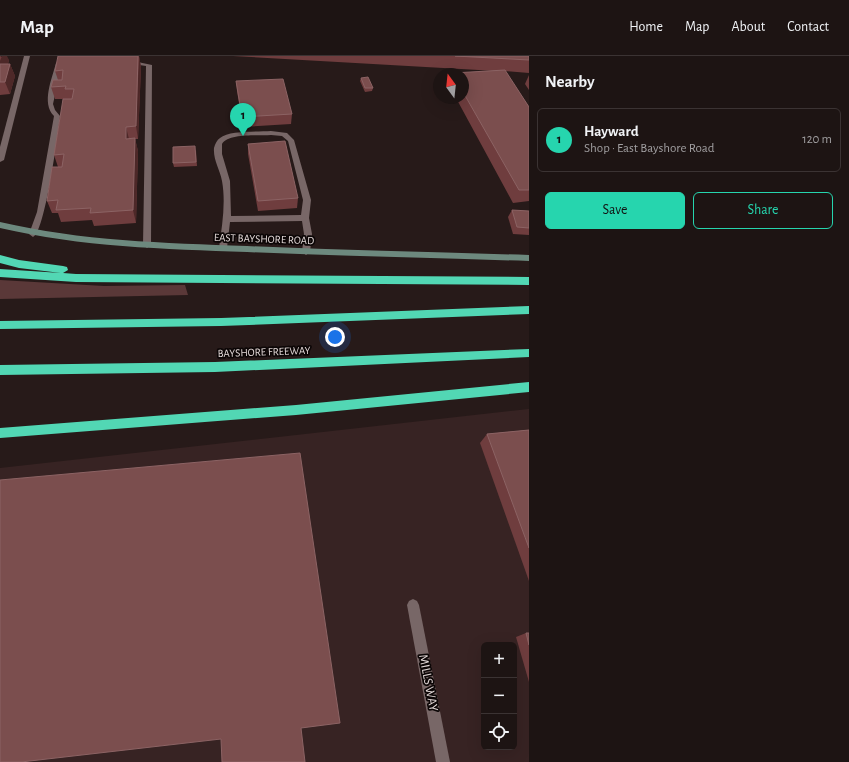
<!DOCTYPE html>
<meta charset="utf-8">
<style>
:root{--surface:#1d1413;--page:#251d1c;--text:#f1f3f6;--muted:#a09ea0;--line:#3b3333;--accent:#26d5ae}
body{margin:0;font-family:"Alegreya Sans",sans-serif;background:var(--page);color:var(--text)}
.controls{position:absolute;right:12px;bottom:12px;display:grid;overflow:hidden;border-radius:6px;box-shadow:0 4px 16px #0002}
.controls button{width:36px;height:36px;display:grid;place-items:center;padding:0;border:0;border-bottom:1px solid var(--line);background:var(--surface);color:var(--text);font:20px sans-serif}
.compass{position:absolute;left:433px;top:12px;width:36px;height:36px;border-radius:50%;background:var(--surface);box-shadow:0 4px 16px #0002;rotate:345deg}
.you{position:absolute;left:335px;top:281px;width:14px;height:14px;margin:-10px;border:3px solid #fff;border-radius:50%;background:#1a73e8;box-shadow:0 0 0 6px #1a73e833}
.badge{display:grid;place-items:center;width:26px;height:26px;border-radius:50%;background:var(--accent);color:#111;font-size:13px;font-weight:700}
.pin{position:absolute;translate:-50% -33px;filter:drop-shadow(0 1px 2px #0008)}
.pin::after{content:'';position:absolute;top:21px;width:14px;height:12px;background:inherit;clip-path:polygon(0 0,100% 0,50% 100%)}
.list{margin:0;padding:0;list-style:none}
h2{display:flex;justify-content:space-between;align-items:center;height:52px;margin:0;padding:0 16px;font-size:17px}
h2 small{font-size:13px;font-weight:400;color:var(--muted)}
.list li{display:grid;grid-template-columns:26px 1fr auto;gap:12px;align-items:center;box-sizing:border-box;height:64px;margin:0 8px 8px;padding:0 8px;border:1px solid var(--line);border-radius:6px}
.list b{display:block;font-size:15px;white-space:nowrap}
.list p{margin:0;font-size:13px;white-space:nowrap;color:var(--muted)}
.list em{font-size:13px;font-style:normal;color:var(--muted)}
.actions{display:flex;gap:8px;padding:12px 16px}
.actions a{flex:1;padding:9px 0;border:1px solid var(--accent);border-radius:6px;text-align:center;font-size:14px;color:var(--accent)}
.actions .main{background:var(--accent);color:#111}
.icon{flex:none;width:22px;height:22px;fill:none;stroke:currentColor;stroke-width:2;stroke-linecap:round;stroke-linejoin:round}
.map{position:relative;flex:none;width:529px;height:706px;overflow:hidden}
header{display:flex;align-items:center;gap:24px;box-sizing:border-box;height:56px;padding:0 20px;background:var(--surface);border-bottom:1px solid var(--line)}
header strong{font-size:19px}
nav{display:flex;gap:22px;margin-inline-start:auto;font-size:14px}
main{display:flex}
aside{flex:1;background:var(--surface)}
.map>svg:first-child{display:block}
</style>
<header>
<strong>Map</strong>
<nav><a>Home</a><a>Map</a><a>About</a><a>Contact</a></nav>
</header>
<main>
<div class="map">
<svg width="529" height="706" viewBox="0 0 529 706">
<rect width="100%" height="100%" fill="#271a19"/>
<path fill="#372323" fill-rule="evenodd" d="M 529,353 L 529,706 L 0,706 L 0,412 ZM 484,589 L 514,589 L 514,691 L 484,691 Z"/>
<path fill="#5a3838" d="M 0,224 L 104,230 L 185,229 L 188,239 L 0,243 Z"/>
<g fill="none" stroke-linecap="round" stroke-linejoin="round">
<g fill="#786767" fill-rule="evenodd">
<path d="M 24,0 L 30,0 L 4,104 L 0,106 L 0,91 Z"/>
<path d="M 128,4 L 152,9 L 151,189 L 147,192 L 143,189 L 146,10 L 126,7 L 125,6 Z"/>
<path d="M 59,5 L 62,7 L 53,48 L 55,54 L 60,60 C 58,77 45,177 33,181 L 29,178 L 37,156 L 54,60 C 41,47 52,23 56,7 Z"/>
<path d="M 271,75 L 287,77 L 294,84 L 311,144 L 309,162 L 312,178 L 310,196 L 306,199 L 302,196 L 304,178 L 302,165 L 230,166 L 227,192 L 223,195 L 220,194 L 219,192 C 222,170 226,147 222,125 C 220,114 213,104 214,92 C 215,88 217,84 220,82 C 229,74 258,76 271,75 ZM 271,79 L 282,80 L 288,85 L 303,144 L 301,159 L 231,160 L 230,125 L 222,98 L 222,88 C 229,77 258,80 271,79 Z"/>
</g>
<path fill="#786767" fill-rule="evenodd" d="M 413,543 L 417,545 L 419,549 L 450,706 L 436,706 L 407,549 L 409,545 Z"/>
<path fill="#6d897e" fill-rule="evenodd" d="M 0,166 C 81,185 164,187 247,190 C 341,194 435,196 529,199 L 529,205 C 435,202 341,200 247,196 C 164,193 81,191 0,172 Z"/>
<g fill="#52d7b4" fill-rule="evenodd">
<path d="M 0,199 L 19,204 L 63,210 L 67,211 L 68,214 L 63,217 L 76,218 L 529,221 L 529,229 L 76,226 L 0,221 L 0,213 L 61,217 L 19,212 L 0,207 Z"/>
<path d="M 529,250 L 529,258 L 221,270 L 0,273 L 0,265 L 221,262 Z"/>
<path d="M 529,293 L 529,301 L 215,316 L 0,319 L 0,309 L 215,306 Z"/>
<path d="M 529,326 L 529,336 L 296,359 L 0,382 L 0,372 L 296,349 Z"/>
</g>
</g>
<g fill="#6f3d3e">
<path d="M 0,0 L 9,4 L 8,8 L 10,8 L 15,20 L 10,38 L 0,39 Z"/>
<path d="M 139,0 L 141,11 L 138,83 L 135,83 L 138,95 L 136,167 L 94,170 L 92,164 L 61,166 L 58,157 L 52,157 L 47,145 L 58,111 L 54,99 L 68,43 L 55,43 L 51,31 L 58,24 L 55,15 Z"/>
<path d="M 233,0 L 529,0 L 529,17 L 505,15 L 529,51 L 529,145 L 513,147 L 456,42 L 463,42 L 463,18 L 452,18 L 453,17 L 496,15 Z"/>
<path d="M 529,19 L 529,34 L 525,28 Z"/>
<path d="M 361,22 L 373,32 L 372,35 L 365,36 L 360,25 Z"/>
<path d="M 236,25 L 292,58 L 291,68 L 243,71 L 237,35 Z"/>
<path d="M 248,88 L 298,142 L 297,152 L 258,155 L 248,98 Z"/>
<path d="M 196,94 L 197,110 L 174,111 L 173,107 Z"/>
<path d="M 512,154 L 529,155 L 529,179 L 513,178 L 508,161 Z"/>
<path d="M 529,374 L 529,525 L 480,387 L 487,378 Z"/>
<path d="M 526,577 L 529,577 L 529,626 L 516,581 Z"/>
</g>
<g fill="#4d2828">
<path d="M 2,0 L 7,0 L 9,4 L 4,21 L 0,11 L 0,5 Z"/>
<path d="M 139,0 L 141,11 L 138,83 L 136,70 Z"/>
<path d="M 10,8 L 15,20 L 10,38 L 5,26 Z"/>
<path d="M 126,71 L 129,83 L 126,83 Z"/>
<path d="M 135,82 L 138,95 L 136,167 L 133,154 Z"/>
</g>
<g fill="#7b4e4e" stroke="#8c6364">
<path d="M 58,0 L 138,0 L 136,70 L 126,71 L 126,83 L 135,82 L 133,154 L 90,157 L 91,152 L 56,154 L 58,144 L 47,145 L 52,111 L 62,111 L 64,98 L 54,99 L 63,43 L 72,43 L 74,33 L 65,33 L 66,30 L 51,31 L 53,24 L 62,24 L 63,14 L 55,15 Z"/>
<path d="M 455,0 L 529,0 L 529,4 Z"/>
<path d="M 0,8 L 10,8 L 5,26 L 0,26 Z"/>
<path d="M 505,14 L 529,51 L 529,134 L 519,134 L 463,36 L 463,18 L 453,18 L 453,17 Z"/>
<path d="M 368,21 L 373,32 L 365,32 L 361,22 Z"/>
<path d="M 283,23 L 292,58 L 242,61 L 236,25 Z"/>
<path d="M 285,85 L 298,142 L 258,145 L 248,88 Z"/>
<path d="M 195,90 L 196,106 L 173,107 L 173,91 Z"/>
<path d="M 512,154 L 529,155 L 529,172 L 517,171 Z"/>
<path d="M 529,374 L 529,492 L 487,378 Z"/>
<path d="M 300,397 L 340,667 L 301,672 L 305,706 L 222,706 L 221,683 L 21,706 L 0,706 L 0,424 Z"/>
<path d="M 526,577 L 529,577 L 529,589 Z"/>
</g>
<g text-anchor="middle" dominant-baseline="central" stroke-width="3.5" stroke-linejoin="round" paint-order="stroke">
<g font-size="11" fill="#e3d9d8" stroke="#0c0606">
<text transform="translate(264 183) rotate(2)">EAST BAYSHORE ROAD</text>
<text transform="translate(264 296) rotate(-2)">BAYSHORE FREEWAY</text>
</g>
<g font-size="13" fill="#e3d9d8" stroke="#0c0606">
<text transform="translate(428 627) rotate(79)">MILLS WAY</text>
</g>
</g>
</svg>
<div class="controls">
<button>+</button>
<button>−</button>
<button><svg class="icon" aria-label="locate" viewBox="0 0 24 24"><circle cx="12" cy="12" r="6"/><path d="M12 2v4M12 18v4M2 12h4M18 12h4"/></svg></button>
</div>
<svg class="compass" viewBox="-18 -18 36 36"><path d="M0-13l5 13h-10z" fill="#e53935"/><path d="M0 13l5-13h-10z" fill="#a09ea0"/></svg>
<div class="you"></div>
<div class="pin badge" style="left:243px;top:80px">1</div>
</div>
<aside>
<h2>Nearby<small></small></h2>
<ul class="list">
<li><span class="badge">1</span><div><b>Hayward</b><p>Shop · East Bayshore Road</p></div><em>120 m</em></li>
</ul>
<div class="actions"><a class="main">Save</a><a>Share</a></div>
</aside>
</main>
